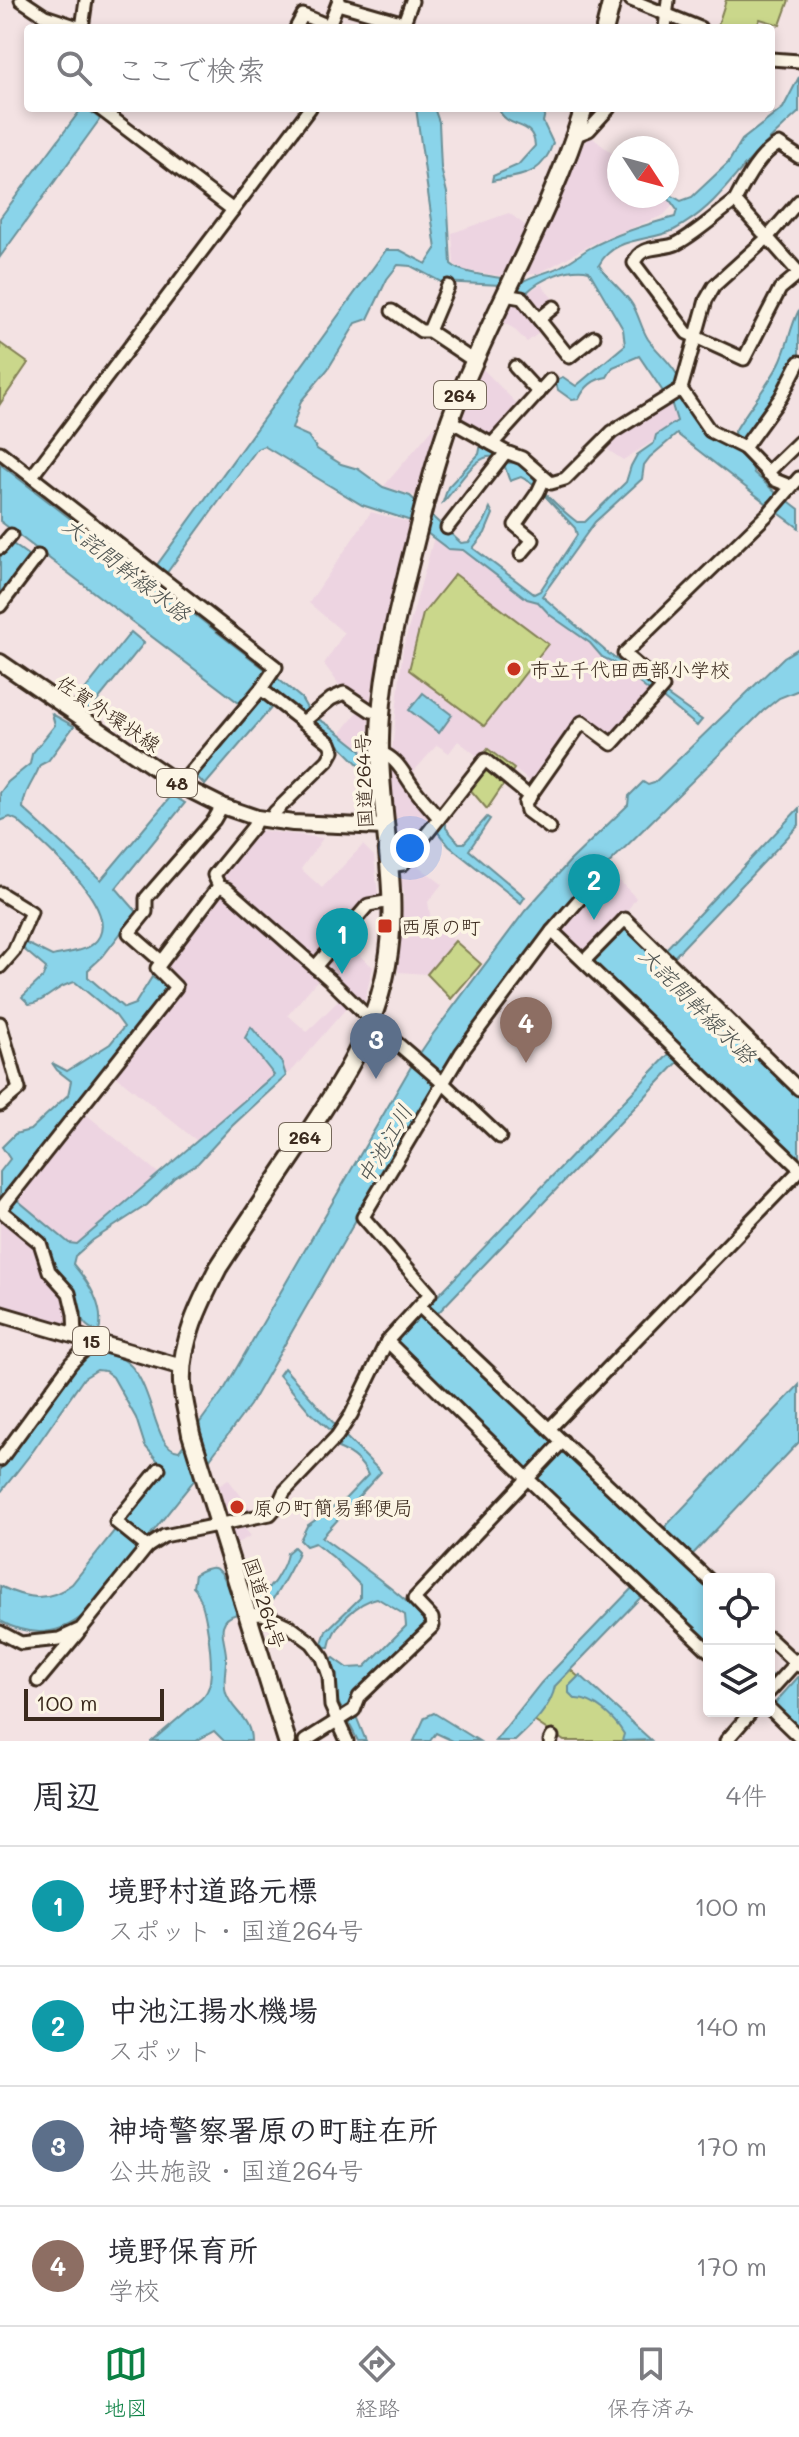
<!DOCTYPE html>
<html lang="ja">
<meta charset="utf-8">
<style>
:root{--surface:#fff;--page:#f2f2f3;--text:#2b2b33;--muted:#7c7c81;--line:#e1e1e2;--accent:#0b8043}
body{margin:0;font-family:Mali,"Klee One",sans-serif;background:var(--page);color:var(--text)}
.controls{position:absolute;right:24px;bottom:24px;display:grid;overflow:hidden;border-radius:8px;box-shadow:0 4px 12px #0003}
.controls button{width:72px;height:72px;display:grid;place-items:center;padding:0;border:0;border-bottom:2px solid var(--line);background:var(--surface);color:var(--text);font:40px sans-serif}
.compass{position:absolute;left:607px;top:136px;width:72px;height:72px;border-radius:50%;background:var(--surface);box-shadow:0 4px 12px #0003;rotate:126deg}
.scale{position:absolute;left:24px;bottom:20px;width:140px;box-sizing:border-box;padding-left:8px;border:4px solid #3b2a1e;border-top:0;font-size:22px;line-height:28px;white-space:nowrap;color:#3b2a1e;-webkit-text-stroke:6px #fcf5e5;paint-order:stroke}
.you{position:absolute;left:410px;top:848px;width:28px;height:28px;margin:-20px;border:6px solid #fff;border-radius:50%;background:#1a73e8;box-shadow:0 0 0 12px #1a73e833}
.badge{display:grid;place-items:center;width:52px;height:52px;border-radius:50%;background:var(--accent);color:#fff;font-size:26px;font-weight:700}
.pin{position:absolute;translate:-50% -66px;filter:drop-shadow(0 2px 4px #0008)}
.pin::after{content:'';position:absolute;top:42px;width:28px;height:24px;background:inherit;clip-path:polygon(0 0,100% 0,50% 100%)}
.list{margin:0;padding:0;list-style:none}
h2{display:flex;justify-content:space-between;align-items:center;height:104px;margin:0;padding:0 32px;font-size:34px}
h2 small{font-size:26px;font-weight:400;color:var(--muted)}
.list li{display:grid;grid-template-columns:52px 1fr auto;gap:24px;align-items:center;box-sizing:border-box;height:120px;padding:0 32px;border-top:2px solid var(--line)}
.list b{display:block;font-size:30px;white-space:nowrap}
.list p{margin:0;font-size:26px;white-space:nowrap;color:var(--muted)}
.list em{font-size:26px;font-style:normal;color:var(--muted)}
.icon{flex:none;width:44px;height:44px;fill:none;stroke:currentColor;stroke-width:2;stroke-linecap:round;stroke-linejoin:round}
.map{position:relative;flex:none;width:799px;height:1741px;overflow:hidden}
.search{position:absolute;background:var(--surface);box-shadow:0 4px 12px #0003;left:24px;right:24px;top:24px;height:88px;display:flex;align-items:center;gap:20px;box-sizing:border-box;padding:0 28px;border-radius:8px;color:var(--muted);font-size:30px}
.sheet{height:584px;background:var(--surface)}
nav{display:flex;justify-content:space-around;align-items:center;box-sizing:border-box;height:112px;border-top:2px solid var(--line);background:var(--surface);font-size:22px;color:var(--muted)}
nav a{display:grid;justify-items:center;gap:4px}
nav .on{color:var(--accent)}
.map>svg:first-child{display:block}
</style>
<div class="map">
<svg width="799" height="1741" viewBox="0 0 799 1741">
<rect width="100%" height="100%" fill="#f3e2e3"/>
<filter id="ink" filterUnits="userSpaceOnUse"><feTurbulence type="fractalNoise" baseFrequency=".0125" numOctaves="2"/><feDisplacementMap in="SourceGraphic" scale="16" xChannelSelector="R" yChannelSelector="G"/><feConvolveMatrix kernelMatrix="1 2 1 2 8 2 1 2 1" color-interpolation-filters="sRGB"/></filter>
<g filter="url(#ink)">
<g fill="#edd4e1" fill-rule="evenodd">
<path d="M 590,136 L 613,154 L 619,154 L 619,196 L 667,196 L 676,202 L 664,215 L 592,244 L 538,274 L 524,274 L 582,146 Z"/>
<path d="M 509,213 L 530,229 L 507,277 L 462,270 L 454,264 L 452,233 Z"/>
<path d="M 541,284 L 556,303 L 535,319 L 543,330 L 527,342 L 513,328 L 502,322 L 515,294 L 525,294 Z"/>
<path d="M 481,367 L 521,408 L 492,440 L 460,422 Z"/>
<path d="M 671,400 L 682,423 L 623,460 L 602,446 L 614,434 Z"/>
<path d="M 439,421 L 415,496 L 384,486 Z"/>
<path d="M 371,512 L 412,523 L 381,638 L 369,707 L 367,759 L 337,738 L 364,704 L 343,690 L 324,664 L 344,633 L 309,603 Z"/>
<path d="M 435,534 L 537,599 L 654,691 L 612,739 L 581,715 L 532,783 L 489,749 L 480,758 L 458,741 L 449,753 L 437,745 L 402,785 L 438,826 L 409,859 L 442,884 L 428,902 L 431,920 L 455,941 L 427,974 L 398,972 L 404,893 L 396,862 L 391,760 L 403,648 Z"/>
<path d="M 258,830 L 323,838 L 301,869 L 322,888 L 363,845 L 374,856 L 378,896 L 362,904 L 336,936 L 373,967 L 361,1015 L 349,1005 L 290,1073 L 278,1074 L 201,1144 L 107,1069 L 176,982 L 162,967 L 222,891 L 216,877 ZM 320,977 L 342,997 L 307,1032 L 288,1015 Z"/>
<path d="M 610,871 L 636,898 L 625,914 L 584,955 L 558,929 Z"/>
<path d="M 77,1107 L 162,1176 L 62,1261 L 88,1295 L 84,1329 L 0,1307 L 0,1204 Z"/>
<path d="M 228,1479 L 255,1514 L 237,1519 L 251,1536 L 235,1544 L 219,1485 Z"/>
</g>
<g fill="#cad78b" stroke="#828054" stroke-width="2">
<path d="M 726,0 L 789,0 L 780,25 L 760,19 L 756,28 L 717,28 Z"/>
<path d="M 0,343 L 28,363 L 0,404 Z"/>
<path d="M 455,574 L 548,644 L 484,726 L 409,670 L 423,614 Z"/>
<path d="M 488,749 L 514,769 L 487,809 L 462,780 Z"/>
<path d="M 455,941 L 481,964 L 451,999 L 427,974 Z"/>
<path d="M 565,1665 L 648,1738 L 645,1741 L 564,1741 L 525,1715 Z"/>
</g>
<g fill="#8ad4ea" stroke="#6a9098" stroke-width="2" fill-rule="evenodd">
<path d="M 799,77 L 799,112 C 781,128 763,146 746,164 C 722,191 708,212 674,230 C 649,242 614,236 599,265 C 608,280 623,290 632,304 C 639,315 641,328 648,339 C 658,353 671,362 679,378 L 674,387 L 706,437 L 731,445 L 736,438 L 734,433 C 747,409 766,389 779,364 C 788,347 790,327 799,310 L 799,353 L 778,396 L 744,440 L 740,439 L 735,446 L 750,462 L 754,473 L 776,493 L 773,497 L 782,503 L 786,499 L 799,509 L 799,528 L 776,511 L 779,507 L 771,500 L 766,503 L 677,434 L 650,457 L 644,465 L 642,479 L 595,522 L 542,596 L 609,654 L 702,720 L 697,726 L 653,690 L 649,691 L 613,662 L 602,657 L 590,643 L 550,615 L 538,602 L 527,599 L 463,550 L 448,549 L 411,521 L 362,505 L 264,446 L 257,449 L 166,574 L 157,565 L 386,250 L 400,250 L 426,264 L 436,249 L 416,108 L 434,108 L 439,122 L 441,168 L 447,193 L 451,264 C 464,276 501,276 522,282 C 534,274 550,273 563,265 C 573,260 581,253 590,248 C 616,234 647,224 675,217 L 677,210 L 667,196 L 667,187 L 671,195 L 681,201 L 692,197 L 728,163 L 742,140 L 783,108 ZM 398,265 L 411,266 L 441,282 L 501,285 L 526,293 C 540,279 569,266 589,271 L 623,329 L 625,345 L 576,386 L 563,377 L 555,380 L 558,390 L 572,400 L 579,399 C 585,386 594,379 607,377 L 613,367 L 639,356 L 672,405 L 677,421 L 656,435 L 654,443 L 637,455 L 631,466 L 626,482 L 585,522 L 577,522 C 566,514 557,505 548,496 C 536,485 532,471 518,462 L 509,463 L 481,444 L 479,454 L 448,487 L 443,502 C 456,491 481,439 503,463 C 506,467 507,476 510,481 L 521,477 L 534,484 L 575,528 L 577,535 L 540,591 L 534,594 L 473,548 L 485,533 L 493,514 L 490,508 C 484,527 479,527 469,542 L 461,543 L 410,496 L 383,487 L 358,469 L 341,464 L 317,449 L 308,436 L 292,429 L 301,401 L 328,369 L 356,323 L 368,319 L 387,279 Z"/>
<path d="M 82,108 L 93,108 L 91,112 L 100,119 L 0,257 L 0,218 Z"/>
<path d="M 498,108 L 515,108 L 517,110 L 546,108 L 543,122 L 553,143 C 542,176 523,175 492,181 L 493,176 L 518,165 L 535,146 C 533,118 508,132 498,108 Z"/>
<path d="M 0,464 L 266,670 L 262,676 L 272,682 L 277,678 L 301,698 L 312,717 C 328,721 346,740 361,750 L 363,759 L 361,767 L 337,743 L 258,680 L 239,703 L 0,521 Z"/>
<path d="M 10,542 L 32,558 L 0,598 L 0,556 Z"/>
<path d="M 131,632 L 144,643 L 90,710 L 76,701 Z"/>
<path d="M 799,648 L 799,690 L 779,698 L 763,711 L 583,889 L 545,931 L 481,1015 L 453,1053 L 424,1101 L 250,1405 L 192,1483 L 94,1605 C 68,1634 35,1640 0,1621 L 0,1586 C 26,1599 48,1603 72,1584 L 164,1468 L 145,1446 L 136,1418 L 113,1377 L 105,1371 L 97,1370 L 84,1378 L 33,1451 L 0,1493 L 0,1466 L 73,1367 C 83,1358 93,1353 106,1354 C 158,1358 147,1449 179,1451 L 225,1388 L 412,1065 L 433,1034 L 525,911 L 570,861 L 628,805 L 629,796 L 643,782 L 648,785 L 654,783 L 784,657 Z"/>
<path d="M 423,693 L 452,715 L 439,733 L 409,710 Z"/>
<path d="M 263,699 L 272,707 L 205,785 L 196,776 L 258,700 Z"/>
<path d="M 52,714 L 74,726 L 48,761 L 40,765 C 35,780 23,792 23,808 L 101,880 L 172,795 L 185,803 L 116,888 L 137,912 L 103,956 L 88,970 L 88,977 L 124,1008 L 135,1004 L 152,977 L 165,986 L 164,993 L 0,1199 L 0,1172 L 10,1159 L 2,1147 L 15,1134 L 30,1130 L 68,1095 L 71,1081 L 57,1070 L 52,1063 L 67,1071 L 110,1044 L 124,1027 L 116,1016 L 75,982 C 56,985 47,1002 29,1004 L 22,997 L 43,977 L 46,968 L 20,946 L 22,941 L 52,956 C 63,953 84,952 93,944 C 130,914 39,841 17,820 L 10,817 L 0,821 L 0,793 L 8,782 L 30,764 L 32,754 L 55,725 Z"/>
<path d="M 799,808 L 799,825 L 673,958 L 665,950 Z"/>
<path d="M 487,817 L 490,819 L 469,850 L 525,897 L 521,903 L 449,846 L 436,830 L 439,824 L 446,823 L 446,828 L 459,843 L 464,843 Z"/>
<path d="M 625,928 L 799,1097 L 799,1159 L 593,962 L 607,947 L 604,943 L 613,934 L 616,937 Z"/>
<path d="M 251,1027 L 282,1063 L 286,1076 L 232,1126 L 198,1163 L 174,1178 L 147,1205 L 93,1240 L 75,1256 L 73,1264 C 89,1283 105,1306 99,1332 C 77,1326 82,1310 73,1293 C 57,1265 30,1239 10,1213 L 9,1208 L 16,1199 L 69,1243 L 77,1244 L 274,1075 L 245,1038 Z"/>
<path d="M 671,1052 L 680,1060 L 437,1314 L 428,1306 Z"/>
<path d="M 420,1314 L 555,1443 L 528,1471 L 394,1340 Z"/>
<path d="M 284,1368 L 339,1429 L 335,1434 L 310,1412 L 279,1375 Z"/>
<path d="M 799,1385 L 799,1442 L 692,1555 L 664,1528 Z"/>
<path d="M 345,1436 L 381,1472 L 322,1537 C 341,1552 422,1606 426,1625 L 370,1678 L 348,1707 L 351,1715 L 356,1716 L 366,1741 L 358,1741 L 337,1700 L 331,1660 L 334,1658 L 348,1668 L 365,1667 L 406,1626 L 405,1615 L 377,1598 C 357,1602 332,1627 329,1647 L 325,1647 L 322,1643 L 326,1631 L 360,1598 L 360,1585 L 333,1557 L 315,1543 L 306,1546 L 300,1540 L 307,1526 L 346,1498 L 368,1475 C 362,1462 351,1453 338,1448 Z"/>
<path d="M 563,1451 L 709,1590 L 709,1643 L 536,1479 Z"/>
<path d="M 294,1547 L 298,1551 C 295,1564 274,1599 265,1610 L 236,1600 L 233,1603 L 237,1614 C 214,1620 225,1639 226,1655 C 227,1668 222,1680 226,1693 C 232,1712 251,1717 251,1741 L 224,1741 L 214,1731 L 196,1741 L 152,1741 L 201,1699 C 206,1694 209,1690 210,1682 C 213,1663 207,1599 193,1587 L 195,1574 C 211,1565 220,1564 226,1583 C 245,1593 265,1600 277,1577 C 282,1569 286,1562 287,1553 Z"/>
<path d="M 634,1586 L 643,1595 L 555,1686 C 551,1708 531,1726 515,1741 L 495,1741 L 541,1683 Z"/>
<path d="M 580,1675 L 651,1740 L 622,1741 L 624,1734 C 615,1719 594,1698 575,1699 L 569,1693 L 569,1686 Z"/>
<path d="M 799,1676 L 799,1730 L 773,1705 Z"/>
<path d="M 434,1713 L 479,1741 L 453,1741 L 436,1733 L 430,1741 L 414,1741 L 425,1717 Z"/>
</g>
<g fill="none" stroke-linecap="round" stroke-linejoin="round">
<path stroke="#6a9098" stroke-width="3" d="M 769,1673 L 776,1680"/>
<defs>
<g id="minor">
<path d="M 21,0 L 45,16 L 81,28"/>
<path d="M 631,0 L 700,28"/>
<path d="M 338,4 L 404,23"/>
<path d="M 82,28 L 86,0"/>
<path d="M 296,28 L 303,15 L 329,26"/>
<path d="M 328,28 L 339,0"/>
<path d="M 402,28 L 412,1"/>
<path d="M 665,28 L 668,0"/>
<path d="M 771,59 L 799,61"/>
<path d="M 99,108 L 233,210"/>
<path d="M 576,135 L 589,130 L 609,108"/>
<path d="M 735,201 C 745,182 759,154 779,144 L 799,157"/>
<path d="M 798,274 L 780,289 L 744,359 L 687,333 L 634,263 C 641,243 663,251 678,243 C 698,232 716,215 735,201 L 799,273"/>
<path d="M 505,295 L 522,298 L 569,357 L 594,337"/>
<path d="M 392,311 L 421,331 L 429,331 L 474,361"/>
<path d="M 539,319 L 554,307"/>
<path d="M 429,331 L 448,286"/>
<path d="M 515,367 L 539,393"/>
<path d="M 681,389 L 710,431 L 744,448 L 775,480 L 790,486"/>
<path d="M 449,420 L 506,452 L 522,458 L 551,483 L 565,479 L 612,432 L 681,389 L 706,300 L 714,286 L 766,239 L 799,201"/>
<path d="M 492,444 L 550,380"/>
<path d="M 744,448 L 781,397 L 799,362"/>
<path d="M 0,452 L 276,667 L 261,689 L 180,785"/>
<path d="M 767,473 L 799,442"/>
<path d="M 32,476 L 310,108"/>
<path d="M 447,528 L 506,452"/>
<path d="M 0,548 L 11,535"/>
<path d="M 521,554 L 533,540 L 515,525 L 538,492 L 544,479"/>
<path d="M 0,606 L 38,556"/>
<path d="M 261,689 L 330,743 L 333,751 L 328,760 L 275,812 L 271,819"/>
<path d="M 303,722 L 331,699 L 344,693 L 371,711 L 381,712"/>
<path d="M 380,752 C 399,760 402,772 414,788 C 421,798 431,808 439,818"/>
<path d="M 257,818 L 253,827 L 214,875 L 219,886 L 227,889 L 330,980 L 377,1026 L 443,1083 L 500,1137"/>
<path d="M 550,828 L 527,811 L 525,803 L 582,722 L 612,744 L 663,687 L 624,654 L 768,514 L 799,478"/>
<path d="M 389,866 L 403,864 L 485,760 L 530,797"/>
<path d="M 591,886 L 552,931 L 461,1053 L 363,1217 L 430,1294 L 419,1306 L 709,1580"/>
<path d="M 0,893 L 31,912 L 14,951 L 0,967"/>
<path d="M 552,931 L 799,1168"/>
<path d="M 161,961 L 129,933 L 146,912 L 146,898 L 214,820 L 222,806"/>
<path d="M 584,961 L 625,919 L 799,1089"/>
<path d="M 315,967 L 368,905 L 391,901"/>
<path d="M 0,1023 L 19,1089 L 0,1105"/>
<path d="M 0,1210 L 176,987 L 157,968 L 219,886"/>
<path d="M 0,1210 L 40,1243 L 49,1271 L 69,1293 L 74,1314 L 75,1336"/>
<path d="M 387,1341 L 528,1479 L 709,1651"/>
<path d="M 550,1428 L 799,1171"/>
<path d="M 0,1460 L 71,1363 L 93,1341"/>
<path d="M 147,1547 L 116,1522 L 159,1469"/>
<path d="M 247,1615 L 263,1614 L 289,1626 L 312,1643 L 323,1658 L 329,1676 L 331,1706 L 347,1741"/>
<path d="M 0,1632 L 21,1643 L 59,1639 L 81,1629 L 147,1547 L 164,1536 L 270,1514 L 278,1505 L 284,1492 L 337,1436 L 351,1415 L 387,1341 L 419,1306"/>
<path d="M 769,1638 L 799,1666"/>
<path d="M 38,1681 L 78,1633"/>
<path d="M 769,1692 L 799,1659"/>
<path d="M 769,1708 L 799,1737"/>
<path d="M 305,1741 L 354,1710 L 359,1697 L 433,1626 L 432,1618 L 414,1599 L 563,1441"/>
<path d="M 550,1741 L 552,1737"/>
<path d="M 726,1741 L 752,1711"/>
</g>
<g id="major">
<path d="M 0,662 L 180,785 L 222,806 L 257,818 L 293,823 L 384,827"/>
<path d="M 0,1314 L 182,1367"/>
</g>
<g id="highway">
<path d="M 605,28 L 612,0"/>
<path d="M 287,1741 L 191,1434 C 188,1417 183,1400 182,1383 C 180,1343 200,1303 218,1268 C 244,1228 271,1188 298,1148 C 336,1091 375,1034 387,965 C 400,895 381,823 380,753 C 378,676 401,600 419,526 C 430,481 442,437 460,394 C 500,298 553,207 584,108"/>
</g>
</defs>
<use href="#minor" stroke="#3b2a1e" stroke-width="17"/>
<use href="#major" stroke="#3b2a1e" stroke-width="20"/>
<use href="#highway" stroke="#3b2a1e" stroke-width="22"/>
<use href="#minor" stroke="#fcf5e5" stroke-width="11"/>
<use href="#major" stroke="#fcf5e5" stroke-width="14"/>
<use href="#highway" stroke="#fcf5e5" stroke-width="16"/>
</g>
</g>
<g fill="#c8321e" stroke="#fcf5e5" stroke-width="3">
<circle cx="514" cy="669" r="8"/>
<rect x="377" y="918" width="16" height="16" rx="4"/>
<circle cx="237" cy="1507" r="8"/>
</g>
<g text-anchor="middle" dominant-baseline="central" stroke-width="7" stroke-linejoin="round" paint-order="stroke">
<g fill="#fcf5e5" stroke="#75675a" stroke-width="2">
<rect x="434" y="381" width="52" height="28" rx="6"/>
<rect x="157" y="769" width="40" height="28" rx="6"/>
<rect x="279" y="1123" width="52" height="28" rx="6"/>
<rect x="73" y="1327" width="36" height="28" rx="6"/>
</g>
<g font-size="18" font-weight="bold" fill="#3b2a1e">
<text x="460" y="395">264</text>
<text x="177" y="783">48</text>
<text x="305" y="1137">264</text>
<text x="91" y="1341">15</text>
</g>
<g font-size="20" fill="#3b2a1e" stroke="#fcf5e5" text-anchor="start">
<text x="530" y="669">市立千代田西部小学校</text>
<text x="401" y="926">西原の町</text>
<text x="253" y="1507">原の町簡易郵便局</text>
</g>
<g font-size="20" fill="#3b2a1e" stroke="#fcf5e5">
<text transform="translate(109 713) rotate(34)">佐賀外環状線</text>
<text transform="translate(363 781) rotate(-92)">国道264号</text>
<text transform="translate(265 1603) rotate(72)">国道264号</text>
</g>
<g font-size="22" font-style="italic" fill="#4f5451" stroke="#fcf5e5">
<text transform="translate(127 569) rotate(38)">大詫間幹線水路</text>
<text transform="translate(698 1005) rotate(45)">大詫間幹線水路</text>
<text transform="translate(384 1144) rotate(-60)">中池江川</text>
</g>
</g>
</svg>
<div class="controls">
<button><svg class="icon" aria-label="locate" viewBox="0 0 24 24"><circle cx="12" cy="12" r="6"/><path d="M12 2v4M12 18v4M2 12h4M18 12h4"/></svg></button>
<button><svg class="icon" aria-label="layers" viewBox="0 0 24 24"><path d="M12 4l9 5-9 5-9-5zM3 14l9 5 9-5"/></svg></button>
</div>
<svg class="compass" viewBox="-18 -18 36 36"><path d="M0-13l5 13h-10z" fill="#e53935"/><path d="M0 13l5-13h-10z" fill="#7c7c81"/></svg>
<div class="scale">100 m</div>
<div class="you"></div>
<div class="pin badge" style="left:342px;top:974px;background:#0f9aa8">1</div>
<div class="pin badge" style="left:594px;top:920px;background:#0f9aa8">2</div>
<div class="pin badge" style="left:376px;top:1079px;background:#5c6f8a">3</div>
<div class="pin badge" style="left:526px;top:1063px;background:#8d6e63">4</div>
<div class="search"><svg class="icon" aria-label="search" viewBox="0 0 24 24"><circle cx="10" cy="10" r="6"/><path d="M15 15l6 6"/></svg>ここで検索</div>
</div>
<section class="sheet">
<h2>周辺<small>4件</small></h2>
<ul class="list">
<li><span class="badge" style="background:#0f9aa8">1</span><div><b>境野村道路元標</b><p>スポット · 国道264号</p></div><em>100 m</em></li>
<li><span class="badge" style="background:#0f9aa8">2</span><div><b>中池江揚水機場</b><p>スポット</p></div><em>140 m</em></li>
<li><span class="badge" style="background:#5c6f8a">3</span><div><b>神埼警察署原の町駐在所</b><p>公共施設 · 国道264号</p></div><em>170 m</em></li>
<li><span class="badge" style="background:#8d6e63">4</span><div><b>境野保育所</b><p>学校</p></div><em>170 m</em></li>
</ul>
</section>
<nav>
<a class="on"><svg class="icon" aria-label="map" viewBox="0 0 24 24"><path d="M3 6l6-2 6 2 6-2v14l-6 2-6-2-6 2zM9 4v14M15 6v14"/></svg>地図</a>
<a><svg class="icon" aria-label="directions" viewBox="0 0 24 24"><path d="M12 3l9 9-9 9-9-9zM9 14v-3h6M13 9l2 2-2 2"/></svg>経路</a>
<a><svg class="icon" aria-label="saved" viewBox="0 0 24 24"><path d="M7 4h10v16l-5-4-5 4z"/></svg>保存済み</a>
</nav>
